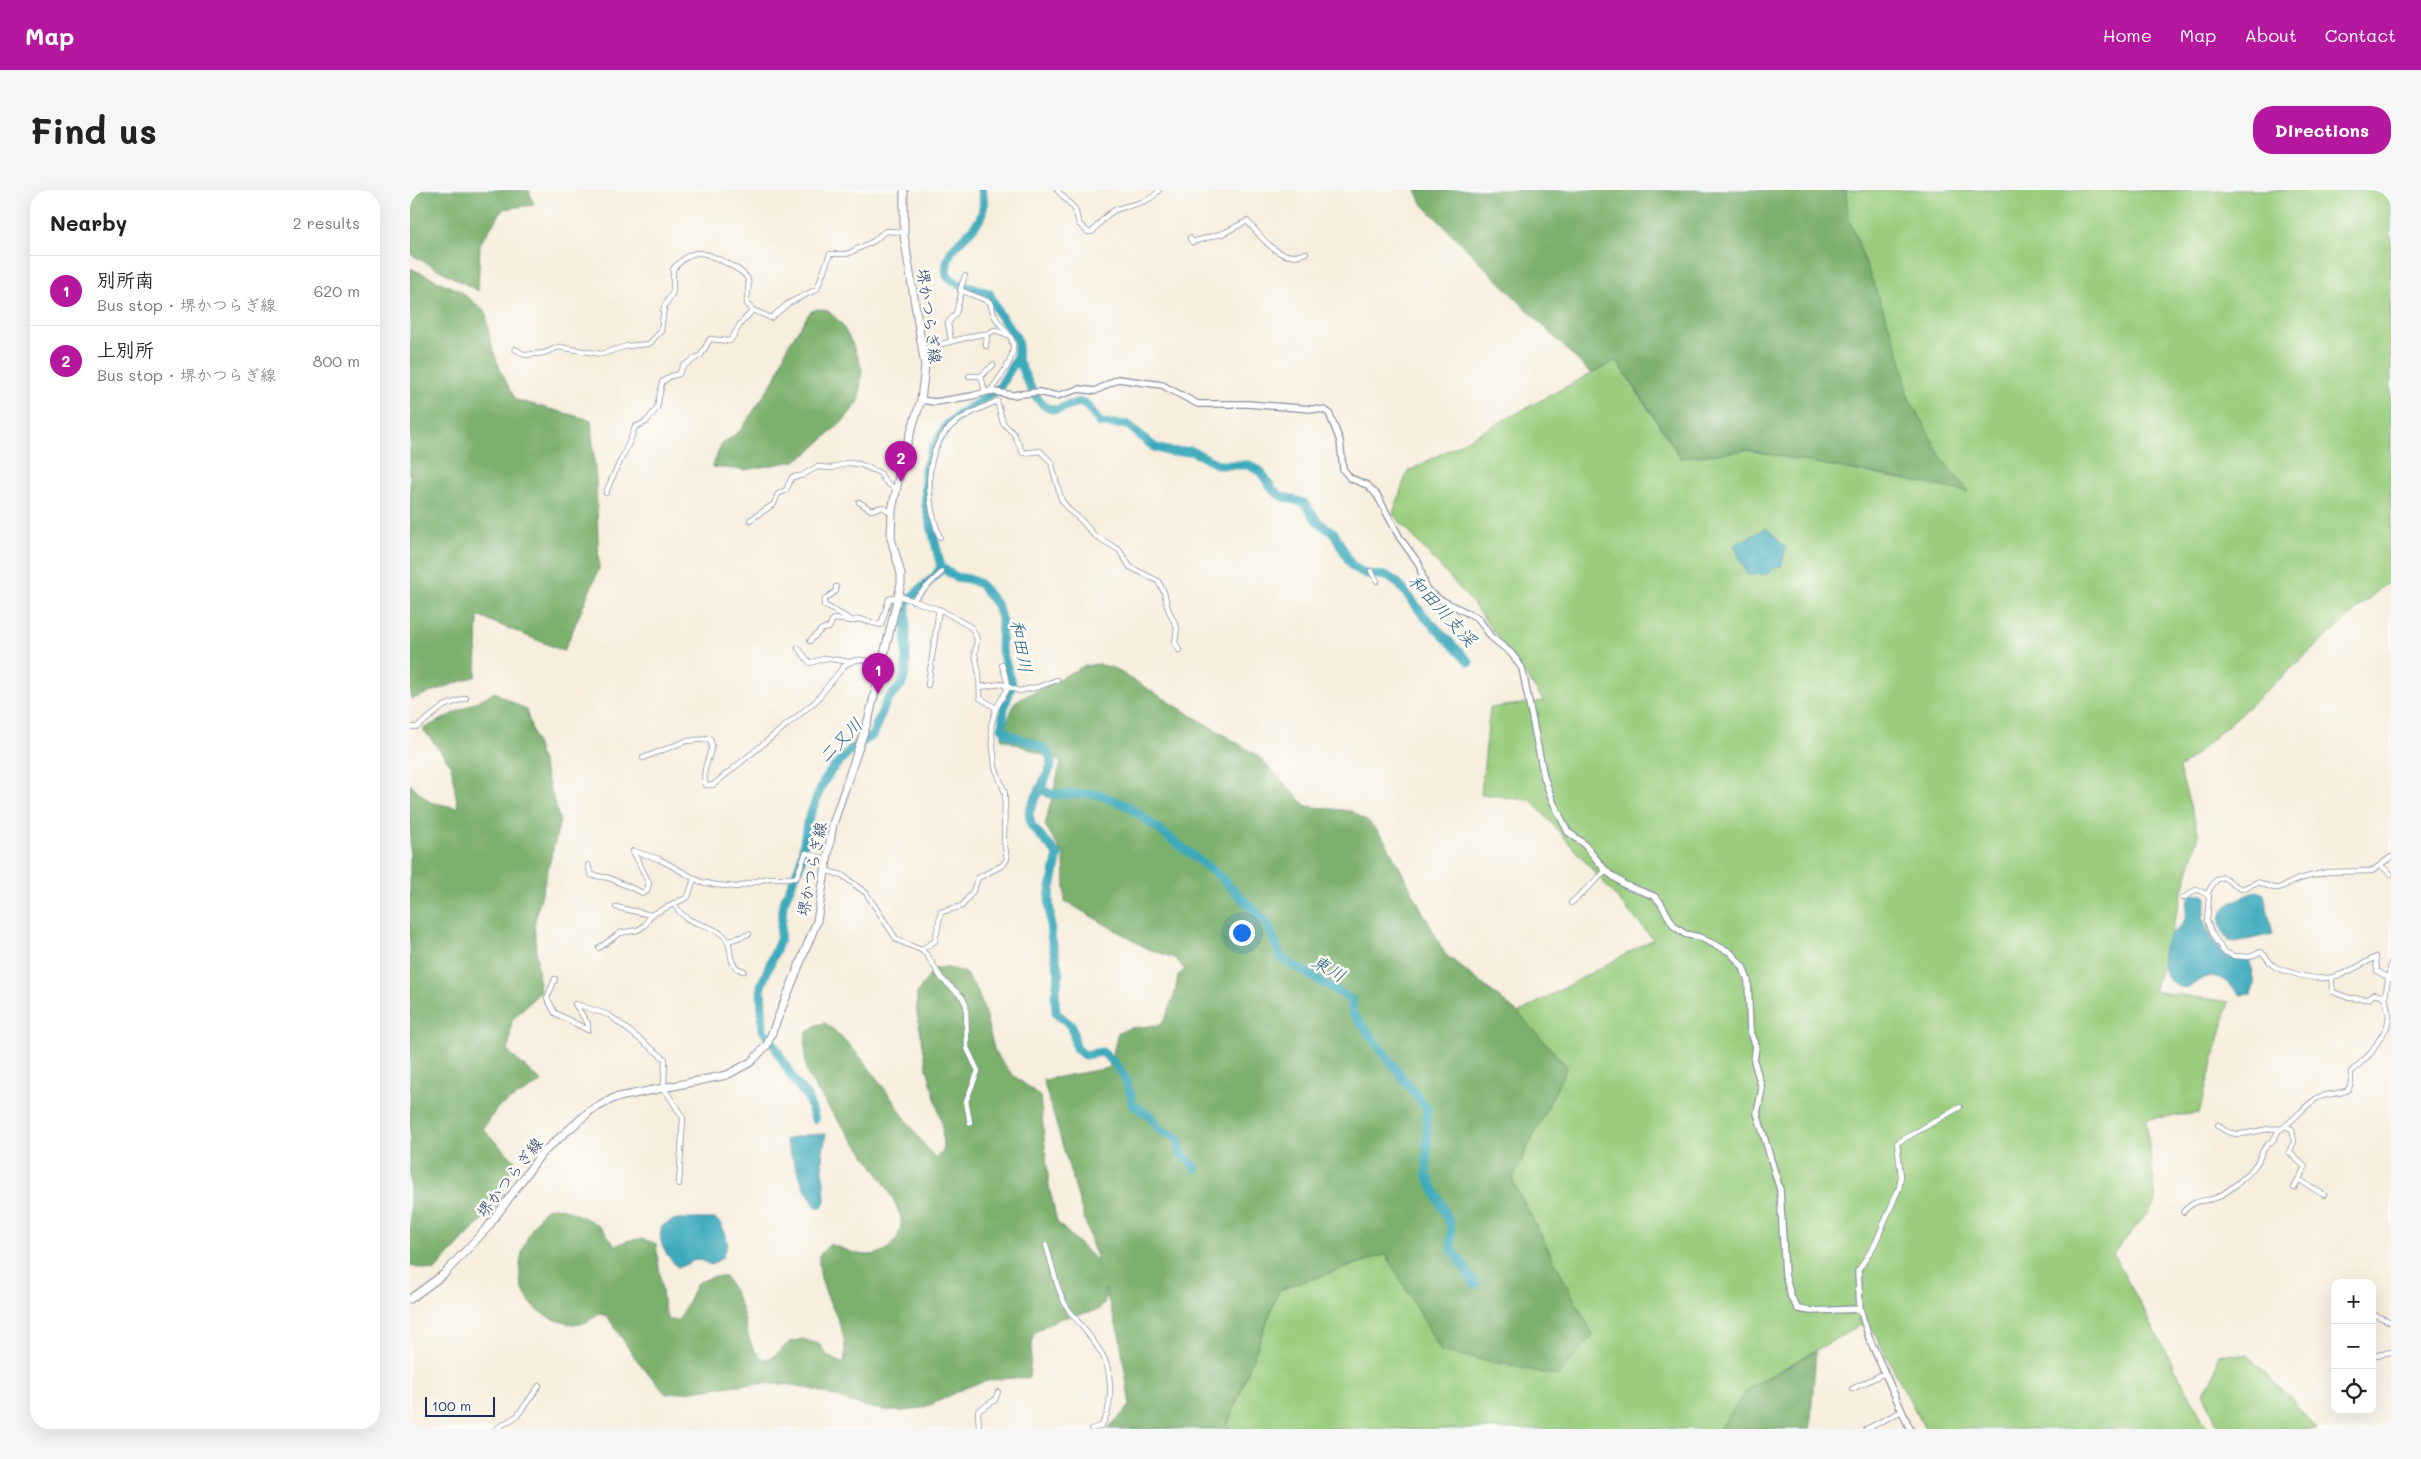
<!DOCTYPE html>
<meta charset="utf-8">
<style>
:root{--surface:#fff;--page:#f6f6f6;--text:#222;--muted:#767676;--line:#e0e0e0;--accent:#b5179e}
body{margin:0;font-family:Mali,"Klee One",sans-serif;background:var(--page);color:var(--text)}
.controls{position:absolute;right:15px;bottom:15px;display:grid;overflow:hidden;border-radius:10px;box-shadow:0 5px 20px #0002}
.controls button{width:45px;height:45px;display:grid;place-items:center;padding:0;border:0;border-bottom:1px solid var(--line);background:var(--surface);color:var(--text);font:25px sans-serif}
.scale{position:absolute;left:15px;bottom:12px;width:70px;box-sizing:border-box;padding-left:5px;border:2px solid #1b2f5e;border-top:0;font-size:14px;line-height:18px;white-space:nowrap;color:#1b2f5e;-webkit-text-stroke:4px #fdfcf7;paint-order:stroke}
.you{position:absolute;left:831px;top:742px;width:18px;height:18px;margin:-12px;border:4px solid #fff;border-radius:50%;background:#1a73e8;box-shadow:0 0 0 8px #1a73e833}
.badge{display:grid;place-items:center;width:32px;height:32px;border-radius:50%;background:var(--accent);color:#fff;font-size:16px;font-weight:700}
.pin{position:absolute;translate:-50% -41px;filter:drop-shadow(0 1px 2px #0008)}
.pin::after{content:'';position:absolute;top:26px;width:18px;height:15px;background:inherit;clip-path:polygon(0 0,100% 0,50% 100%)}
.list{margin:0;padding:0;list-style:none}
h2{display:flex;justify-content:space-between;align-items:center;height:65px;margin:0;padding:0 20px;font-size:21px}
h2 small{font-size:16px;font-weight:400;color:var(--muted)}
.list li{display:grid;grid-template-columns:32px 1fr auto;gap:15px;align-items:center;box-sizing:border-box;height:70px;padding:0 20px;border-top:1px solid var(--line)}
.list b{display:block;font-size:19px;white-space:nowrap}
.list p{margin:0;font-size:16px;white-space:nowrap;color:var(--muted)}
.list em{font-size:16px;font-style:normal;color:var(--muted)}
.icon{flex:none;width:28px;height:28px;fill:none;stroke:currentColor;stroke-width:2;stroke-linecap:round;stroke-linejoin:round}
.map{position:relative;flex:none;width:1981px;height:1239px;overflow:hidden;border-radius:20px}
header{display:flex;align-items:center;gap:30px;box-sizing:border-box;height:70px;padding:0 25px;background:var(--accent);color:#fff}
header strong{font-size:24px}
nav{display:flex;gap:28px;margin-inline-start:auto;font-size:18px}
.intro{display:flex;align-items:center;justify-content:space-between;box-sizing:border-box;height:120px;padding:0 30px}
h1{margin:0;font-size:35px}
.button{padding:12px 22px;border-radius:20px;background:var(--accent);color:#fff;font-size:18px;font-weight:700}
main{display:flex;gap:30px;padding:0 30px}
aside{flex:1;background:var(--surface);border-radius:20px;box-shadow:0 5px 20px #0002}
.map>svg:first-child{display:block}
</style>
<header>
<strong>Map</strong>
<nav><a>Home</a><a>Map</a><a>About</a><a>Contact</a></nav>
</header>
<div class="intro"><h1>Find us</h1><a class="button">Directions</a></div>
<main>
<aside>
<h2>Nearby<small>2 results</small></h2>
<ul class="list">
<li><span class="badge">1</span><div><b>別所南</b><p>Bus stop · 堺かつらぎ線</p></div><em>620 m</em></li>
<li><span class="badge">2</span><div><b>上別所</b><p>Bus stop · 堺かつらぎ線</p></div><em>800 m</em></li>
</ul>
</aside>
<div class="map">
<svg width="1981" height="1239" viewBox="0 0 1981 1239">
<rect width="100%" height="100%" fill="#fdfcf7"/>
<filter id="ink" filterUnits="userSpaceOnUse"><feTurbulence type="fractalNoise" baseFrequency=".02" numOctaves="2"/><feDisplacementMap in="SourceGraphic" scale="10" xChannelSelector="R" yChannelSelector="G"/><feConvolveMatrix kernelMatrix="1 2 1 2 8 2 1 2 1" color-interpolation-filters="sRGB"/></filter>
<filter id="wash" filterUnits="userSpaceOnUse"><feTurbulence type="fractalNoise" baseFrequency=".0096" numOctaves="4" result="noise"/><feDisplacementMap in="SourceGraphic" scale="20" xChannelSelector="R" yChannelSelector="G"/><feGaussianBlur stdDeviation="1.12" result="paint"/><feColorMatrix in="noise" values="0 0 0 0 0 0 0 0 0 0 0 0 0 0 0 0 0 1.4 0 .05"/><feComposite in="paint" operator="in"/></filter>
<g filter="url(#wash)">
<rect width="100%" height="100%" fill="#f7eedd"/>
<g fill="#9acd7e" stroke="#5a7e6e">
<path d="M 1428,0 L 1981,0 L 1981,389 L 1769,579 L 1789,645 L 1744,801 L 1819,812 L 1789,923 L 1736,929 L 1746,1013 L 1703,1064 L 1798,1239 L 1515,1239 L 1458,1131 L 1340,1197 L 1309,1239 L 822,1239 L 817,1237 L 869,1100 L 976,1064 L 1032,1161 L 1183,1145 L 1102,990 L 1157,877 L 1108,823 L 1243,749 L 1122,611 L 1071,604 L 1080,518 L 1134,511 L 1061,411 L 983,324 L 997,282 L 1206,170 L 1271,268 L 1337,260 L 1557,301 L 1520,276 Z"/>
<path d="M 1809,1164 L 1838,1165 L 1882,1210 L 1906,1239 L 1809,1239 L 1793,1202 L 1803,1189 Z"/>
</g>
<g fill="#7bb06d" stroke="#4b7066">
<path d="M 0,0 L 119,0 L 124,15 L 93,19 L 70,54 L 68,101 L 0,64 Z"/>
<path d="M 1006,0 L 1436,0 L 1438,26 L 1487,157 L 1494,180 L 1497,204 L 1533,270 L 1559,302 L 1337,260 L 1271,268 L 1207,170 L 1181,184 L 1013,15 Z"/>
<path d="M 0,78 L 50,101 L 76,122 C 79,156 89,181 106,210 L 181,230 L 186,291 L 189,379 L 154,461 L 68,426 L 66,486 L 2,509 L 0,506 Z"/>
<path d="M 407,119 L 418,121 L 431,133 L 442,153 L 452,179 L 449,211 L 435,229 L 398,263 L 385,271 L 335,280 L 302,277 L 311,255 L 331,240 L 366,187 L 377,157 L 400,122 Z"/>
<path d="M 689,474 L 705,479 L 847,565 L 896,616 L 941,621 L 959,632 L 975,650 L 1035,764 L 1108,823 L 1157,877 L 1102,990 L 1183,1145 L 1148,1186 L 1031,1161 L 976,1064 L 869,1100 L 817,1236 L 822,1239 L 697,1239 L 720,1216 L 710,1148 L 695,1099 L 695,1112 L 689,1120 C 665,1126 641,1127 623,1145 L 619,1188 C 596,1187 570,1190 549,1201 C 535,1208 519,1217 503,1220 C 460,1227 422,1200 381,1195 C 339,1190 297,1200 256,1204 L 226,1169 L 197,1126 L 190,1124 C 185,1126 179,1132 173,1133 C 165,1136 151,1132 143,1129 C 100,1111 104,1065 126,1032 C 130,1026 134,1018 142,1017 C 150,1017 157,1020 164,1023 C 185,1032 193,1037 205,1056 C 219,1049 231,1046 246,1054 L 254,1117 L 258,1130 L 269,1130 L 287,1093 L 302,1087 L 315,1087 C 324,1099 328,1109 333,1123 C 338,1140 337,1158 354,1169 L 363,1167 L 380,1152 L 392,1149 L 409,1154 L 418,1166 L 434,1174 C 442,1130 406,1109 409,1065 L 420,1054 C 433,1058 446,1066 460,1065 C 481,1064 497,1042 489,1022 C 473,981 438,947 414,911 C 409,903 402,894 398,885 C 393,874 396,855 396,843 L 406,835 L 415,833 C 461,868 488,924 525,968 L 533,962 L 532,934 L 517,878 L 507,823 L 507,803 L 524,779 L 535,777 L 554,782 L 566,798 L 574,819 L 585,863 L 602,884 L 630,906 L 639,996 L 647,1032 L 687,1071 L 633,890 L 699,878 L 708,843 L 720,838 L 750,835 L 755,829 L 765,803 L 768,785 L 775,780 L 766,769 L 736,758 L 655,711 L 654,666 L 635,635 L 651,572 L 591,548 L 605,512 L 674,476 Z"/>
<path d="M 85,502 L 116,520 L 150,631 L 124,735 L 130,802 L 102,830 L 98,862 L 132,892 L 88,917 L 73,939 L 105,971 L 84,1017 L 24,1081 L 0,1076 L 0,594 L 20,612 L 48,618 L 41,575 L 13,539 Z"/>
<path d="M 1406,1161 L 1400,1239 L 1309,1239 L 1340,1197 Z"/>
</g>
<g fill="#3daabc" stroke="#2c6c8d">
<path d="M 1357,338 L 1376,358 L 1371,377 L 1368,376 L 1357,384 L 1337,385 L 1324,355 Z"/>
<path d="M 1848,701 L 1854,704 L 1863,744 L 1827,752 L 1819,751 C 1795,720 1824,710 1848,701 Z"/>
<path d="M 1784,703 L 1792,704 L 1797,707 L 1793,729 L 1799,744 L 1809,759 L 1819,768 L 1840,770 L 1844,795 L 1841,804 L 1831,805 C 1823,799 1816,789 1806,787 C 1785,782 1784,809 1761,792 C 1750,784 1751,759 1758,748 C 1762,742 1771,737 1774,731 C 1779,721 1773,710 1784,703 Z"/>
<path d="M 416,944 L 412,967 L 415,1010 L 412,1017 L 406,1017 L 394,997 L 375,950 L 395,945 Z"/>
<path d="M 305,1029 L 310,1033 L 318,1053 L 312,1068 L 301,1075 L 287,1069 L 268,1078 C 257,1065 246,1053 252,1036 L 266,1029 Z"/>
</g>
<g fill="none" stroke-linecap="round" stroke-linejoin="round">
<g stroke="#3daabc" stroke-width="9">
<path d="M 572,0 C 583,48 531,44 537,86 L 548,94 L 579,103 L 589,124 L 606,147 L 608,155 L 607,168 L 588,200 L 550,224 L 537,235 L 522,260 L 515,279 L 516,315 L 531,377 L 546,387 L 559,389 L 570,394 L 587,415 L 592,432 L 591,458 L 602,494 L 594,518 L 592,538 L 598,544 L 634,558 L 640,566 L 641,576 L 619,622 L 621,635 L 648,665 L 639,707 L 641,746 L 649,784 L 645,806 L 646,823 L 662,836 L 666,858 L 674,865 L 692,862 C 711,876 719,892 723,915 L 740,926 L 749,939 L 768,948 L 771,964 L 786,978"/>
<path d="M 607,168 C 615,183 627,225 649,219 C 659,216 664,211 675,213 L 690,233 L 718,235 L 744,257 L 761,262 L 782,261 L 809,275 L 839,275 L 851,282 L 863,300 L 871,306 L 894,313 L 908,332 L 924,343 L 942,376 L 956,384 L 977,386 L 989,394 L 1013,425 L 1059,472"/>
<path d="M 630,598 L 640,604 L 687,604 L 718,616 L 807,684 L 857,733 L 871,768 L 942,810 L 942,822 L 1017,919 L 1017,985 L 1041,1036 L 1041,1058 L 1065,1094"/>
<path d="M 357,846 L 353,840 L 351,796 L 370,750 L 373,714 L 391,672 L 397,633 L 411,597 L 420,582 L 441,559 L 462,546 L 477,510 L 492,494 L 496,480 L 496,412 L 526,385 L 531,377"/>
<path d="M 363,853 L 384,891 L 397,906 L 405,929"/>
</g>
</g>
</g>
<g filter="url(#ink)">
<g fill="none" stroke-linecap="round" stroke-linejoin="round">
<defs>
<g id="minor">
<path d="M 647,0 L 665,19 L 669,34 L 678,42 L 682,42 C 689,34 696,24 705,20 C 719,14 740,14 749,0"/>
<path d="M 780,48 L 782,52 L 814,43 L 837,31 C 853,48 869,75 896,63"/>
<path d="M 555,86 L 550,100 L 580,112 C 584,129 588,132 599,145 C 612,162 590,187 580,201"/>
<path d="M 577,144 L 585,140 L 598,145"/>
<path d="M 541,151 L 538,133 L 546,123 L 552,100"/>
<path d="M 105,159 L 115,165 L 134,163 L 149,157 L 191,164 L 217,156 L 239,154 L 251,141 L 254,117 L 263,102 L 263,79 C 270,72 278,63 289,63 C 298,63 336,80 338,90 C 340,98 336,106 337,114 L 343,120"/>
<path d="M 512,159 L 571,144 L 577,144 L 576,156"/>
<path d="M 559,186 L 571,186 L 583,175"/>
<path d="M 571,186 L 575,202"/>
<path d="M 196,303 C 204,280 218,260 225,237 L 236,232 L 247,218 L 252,192 L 261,186 L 269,184 L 273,176 L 291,165 L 300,149 L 320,151 L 331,133 L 343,120 L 361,128 L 379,113 L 407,99 L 420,64 L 437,64 L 464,51 L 475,41 L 494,42"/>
<path d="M 449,312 L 461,320 L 473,317 L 482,324"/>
<path d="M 340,330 L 364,314 L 368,304 L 376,300 L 382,287 L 391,286 L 407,277 L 422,278 L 437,273 L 449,274 L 470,283 L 475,291 L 486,300"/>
<path d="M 530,347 C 516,312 511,258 546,232 C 558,223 574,217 587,211 L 593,233 L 604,244 L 613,263 L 630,261 L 641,272 L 651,309 L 659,320 L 672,331 L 684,345 L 709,360 L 720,377 L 748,391 L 754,402 L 758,419 L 767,438 L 765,452 L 769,460"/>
<path d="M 961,381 L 967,391"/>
<path d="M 426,397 L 426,401 L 415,409 L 414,415 L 443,431 L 449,429 L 471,435 L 479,409 L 488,407"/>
<path d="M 489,406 L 533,421 L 562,438 L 567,449 L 565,464 L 569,483 L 570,508 L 586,518"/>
<path d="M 502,411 L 532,382"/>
<path d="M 400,451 L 412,439 L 419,438 L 423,429 L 443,431"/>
<path d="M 388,458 L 400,473 L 416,468 L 440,472"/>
<path d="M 518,495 L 529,419"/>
<path d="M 570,497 L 591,494 L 609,501 L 628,497 L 647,490"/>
<path d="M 0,537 L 7,537 L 34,516 L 56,508"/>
<path d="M 233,568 L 276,551 L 300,549 C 307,560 289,576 296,595 L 303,595 L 406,511 L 434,476 C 448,466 462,468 469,484"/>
<path d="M 178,675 L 181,685 L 199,688 L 233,703 L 237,701 L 239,693 L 223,661 L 249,669 L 291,692 L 306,695 L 327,697 L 358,688 L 386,688 L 396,663 L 416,669"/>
<path d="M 1971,676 L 1981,684"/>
<path d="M 414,680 L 432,685 L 456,703 L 487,750 L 511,760 L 517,765 L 532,789 L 552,807 L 556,815 L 557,858 L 568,881 L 556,911 L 560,933"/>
<path d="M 1797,704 C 1814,673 1815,694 1832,699 L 1848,692 L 1863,698 L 1869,698 L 1889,689 L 1917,682 L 1962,681 L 1981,667"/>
<path d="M 1773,708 L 1787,699 L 1799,706 L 1797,731 L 1801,742 L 1813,761 L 1824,766 L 1839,767 L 1851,762 C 1857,766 1859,773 1864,776 C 1869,780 1878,781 1883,783 C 1921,796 1935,783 1966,767 L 1967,781 L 1980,789"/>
<path d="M 263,713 C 280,740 294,729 314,746 C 325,755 314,776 334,781"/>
<path d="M 1161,713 L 1196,681"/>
<path d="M 206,717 L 241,725"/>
<path d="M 319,751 L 339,744"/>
<path d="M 189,758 L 210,743 L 228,740 L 235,735 L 241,725 L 278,707 L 284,689"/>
<path d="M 511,760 L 525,751 L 531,722 L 552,716 L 563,701 L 568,688 L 593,675 L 597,669 L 594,650 L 595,603 L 585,577 L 581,536 L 586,518 L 597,500 L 597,491 L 592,475"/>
<path d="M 1921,788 L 1923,802 L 1939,808 L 1959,809 L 1964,804 L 1975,807"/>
<path d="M 145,789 L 137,808 L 145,823 L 178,840 L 178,834 L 165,814 L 199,825 L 255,869 L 254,898 L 273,928 L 269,994"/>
<path d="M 1808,935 C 1827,955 1851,935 1870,939"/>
<path d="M 1877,937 L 1882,939 L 1884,952 L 1879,962 L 1895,977 L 1884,998"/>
<path d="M 1888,989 L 1914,1005"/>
<path d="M 1773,1022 C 1786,1007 1795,1013 1808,1007 C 1821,1000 1839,985 1847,973 C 1850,969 1851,963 1854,959 C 1859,951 1863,955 1868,941 C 1883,932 1892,918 1907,908 C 1917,903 1928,905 1938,900 L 1941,893 L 1941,882 L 1961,863 L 1977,837 L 1979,826 L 1975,807 L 1981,773"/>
<path d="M 636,1055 C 643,1076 647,1105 661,1123 C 672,1137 688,1154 695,1170 C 702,1188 703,1220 691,1236 L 681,1239"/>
<path d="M 1448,1081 L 1465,1054 L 1489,998 L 1491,986 L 1487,953 L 1550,917"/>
<path d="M 1962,1124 L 1981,1132"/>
<path d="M 1967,1165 L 1981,1162"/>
<path d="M 1442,1199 L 1475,1183"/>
<path d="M 86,1239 L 107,1226 L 129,1196"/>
<path d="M 569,1239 L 568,1221 L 585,1210 L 588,1202"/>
<path d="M 1456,1239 L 1492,1221"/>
</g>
<g id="tertiary">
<path d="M 511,210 L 525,212 L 562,206 L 580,201 L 602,205 L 629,202 L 647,206 L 669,199 L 685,201 L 708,189 L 752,195 L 788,214 L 837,214 L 914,220 L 919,223 L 930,251 L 933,279 L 940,288 L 957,295 L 967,305 L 990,348 L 1009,374 L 1016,399 L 1029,409 L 1068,428 L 1081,447 L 1101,463 L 1112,478 L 1134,587 L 1143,612 L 1158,642 L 1173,653 L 1196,681 L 1215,695 L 1244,706 L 1250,712 L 1264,736 L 1275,744 L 1289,747 L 1320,762 L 1333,777 L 1338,791 L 1340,840 L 1346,856 L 1344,871 L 1352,899 L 1347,923 L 1370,1000 L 1375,1084 L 1381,1107 L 1388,1119 L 1401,1121 L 1450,1119"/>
<path d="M 1448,1081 L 1450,1119 L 1459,1148 L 1500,1239"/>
</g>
<path id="primary" d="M 0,1109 L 34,1084 L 78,1037 L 131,964 L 180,921 L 204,908 L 317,885 L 341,872 L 357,855 L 407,731 L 423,634 L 459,527 L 491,394 L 491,384 L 481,348 L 482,320 L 494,263 L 511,210 L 515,176 L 494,46 L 494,0"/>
</defs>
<use href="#minor" stroke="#898e9e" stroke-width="6"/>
<use href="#tertiary" stroke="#898e9e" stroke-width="8"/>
<use href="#primary" stroke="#898e9e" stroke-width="9"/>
<use href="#minor" stroke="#fff" stroke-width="4.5"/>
<use href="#tertiary" stroke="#fff" stroke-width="5.5"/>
<use href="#primary" stroke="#fff" stroke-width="7"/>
</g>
</g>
<g text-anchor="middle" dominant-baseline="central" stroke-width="5" stroke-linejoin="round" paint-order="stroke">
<g font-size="16" fill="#1b2f5e" stroke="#fdfcf7">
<text transform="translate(520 126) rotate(82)">堺かつらぎ線</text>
<text transform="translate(401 679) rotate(-79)">堺かつらぎ線</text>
<text transform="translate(99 987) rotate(-52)">堺かつらぎ線</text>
</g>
<g font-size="18" font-style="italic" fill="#296084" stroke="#fdfcf7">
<text transform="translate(1033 420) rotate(47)">和田川支渓</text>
<text transform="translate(612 456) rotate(80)">和田川</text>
<text transform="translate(430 550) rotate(-46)">二又川</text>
<text transform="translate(919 778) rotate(30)">東川</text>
</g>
</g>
</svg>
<div class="controls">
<button>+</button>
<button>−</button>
<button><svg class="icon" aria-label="locate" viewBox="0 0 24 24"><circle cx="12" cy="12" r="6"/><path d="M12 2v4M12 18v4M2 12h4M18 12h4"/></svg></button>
</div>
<div class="scale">100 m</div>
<div class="you"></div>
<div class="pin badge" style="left:468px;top:504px">1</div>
<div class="pin badge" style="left:491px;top:292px">2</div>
</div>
</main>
